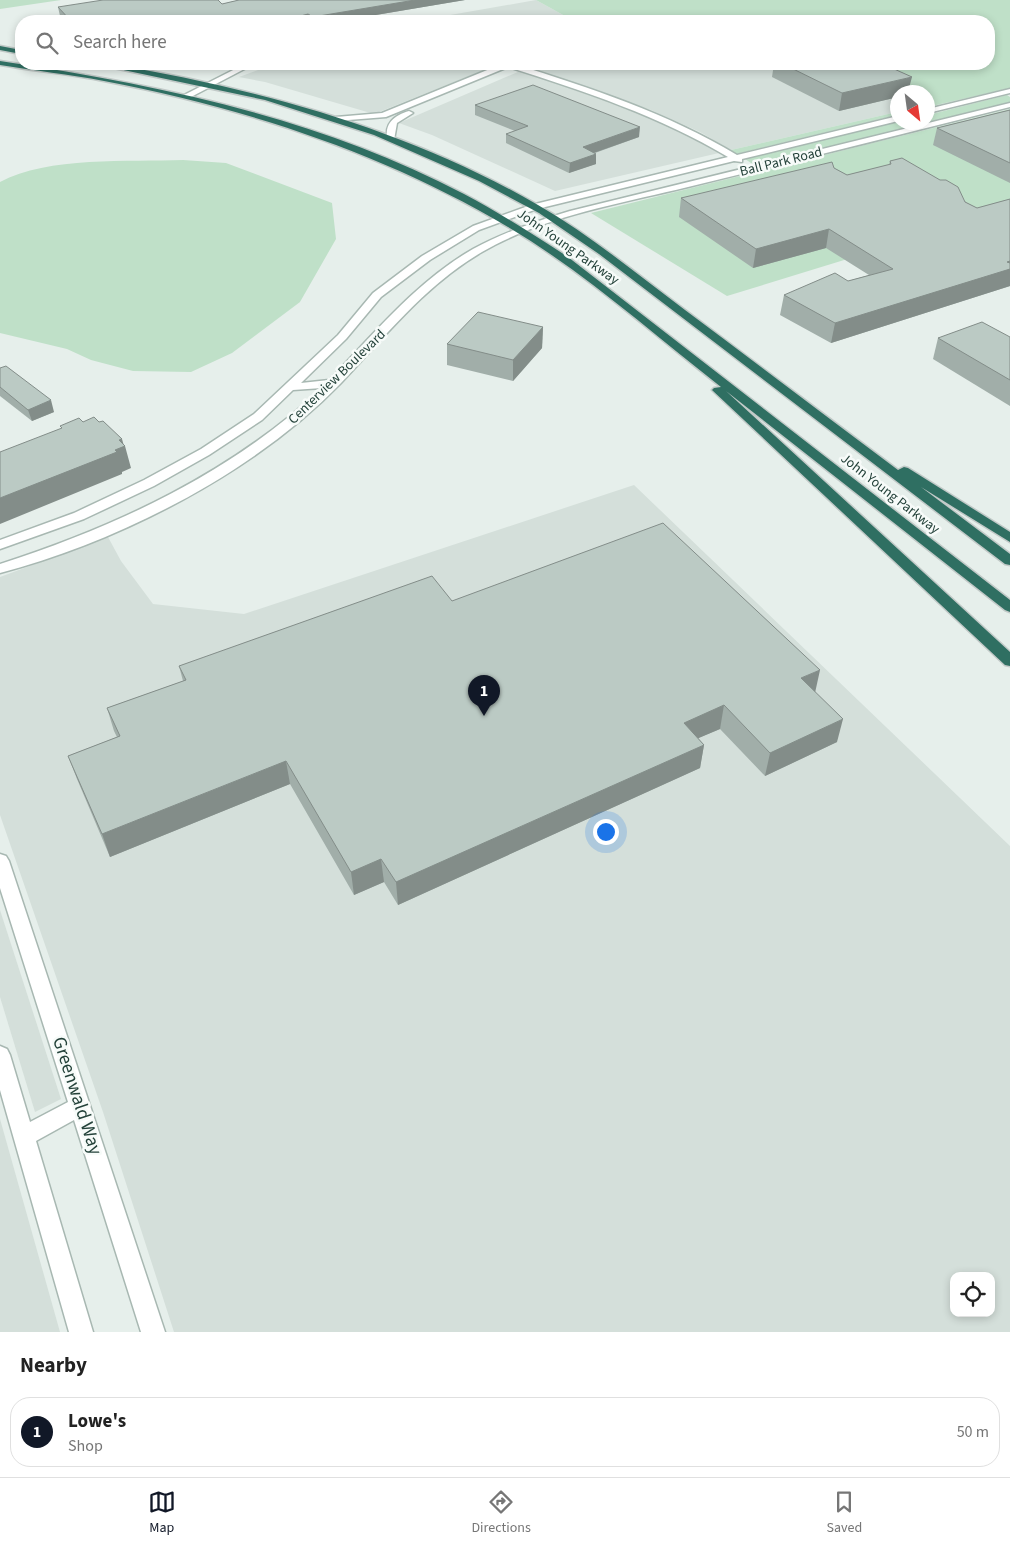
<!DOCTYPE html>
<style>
:root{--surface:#fff;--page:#f2f2f2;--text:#222;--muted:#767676;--line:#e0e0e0;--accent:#111827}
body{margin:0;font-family:"Source Sans 3",sans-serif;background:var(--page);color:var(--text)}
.controls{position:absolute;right:15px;bottom:15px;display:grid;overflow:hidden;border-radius:10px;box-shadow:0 2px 8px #0003}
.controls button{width:45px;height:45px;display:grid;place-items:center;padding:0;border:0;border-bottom:1px solid var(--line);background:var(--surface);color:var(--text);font:25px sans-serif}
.compass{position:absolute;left:890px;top:85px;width:45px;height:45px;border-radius:50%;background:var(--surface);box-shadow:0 2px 8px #0003;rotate:151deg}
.you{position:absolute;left:605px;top:831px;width:18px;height:18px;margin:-12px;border:4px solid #fff;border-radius:50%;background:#1a73e8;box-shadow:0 0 0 8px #1a73e833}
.badge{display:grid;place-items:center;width:32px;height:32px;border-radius:50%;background:var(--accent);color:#fff;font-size:16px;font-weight:700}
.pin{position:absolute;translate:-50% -41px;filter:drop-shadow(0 1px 2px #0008)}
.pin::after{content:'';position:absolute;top:26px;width:18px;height:15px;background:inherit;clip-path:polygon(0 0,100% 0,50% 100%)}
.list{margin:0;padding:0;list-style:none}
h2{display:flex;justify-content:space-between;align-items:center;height:65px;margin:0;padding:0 20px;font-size:21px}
h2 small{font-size:16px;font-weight:400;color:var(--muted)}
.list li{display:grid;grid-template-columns:32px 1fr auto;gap:15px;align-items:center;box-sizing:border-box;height:70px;margin:0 10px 10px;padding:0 10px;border:1px solid var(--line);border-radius:20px}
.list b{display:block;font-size:19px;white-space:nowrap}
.list p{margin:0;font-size:16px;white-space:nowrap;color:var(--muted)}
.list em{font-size:16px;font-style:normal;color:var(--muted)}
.icon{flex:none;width:28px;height:28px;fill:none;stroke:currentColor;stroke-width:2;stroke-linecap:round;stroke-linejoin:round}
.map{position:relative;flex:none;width:1010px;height:1332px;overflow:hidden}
.search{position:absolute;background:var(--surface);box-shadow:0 2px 8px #0003;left:15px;right:15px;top:15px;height:55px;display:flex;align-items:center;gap:12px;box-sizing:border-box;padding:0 18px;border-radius:20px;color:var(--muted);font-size:19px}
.sheet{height:145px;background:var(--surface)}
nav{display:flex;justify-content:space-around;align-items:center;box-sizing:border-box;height:70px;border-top:1px solid var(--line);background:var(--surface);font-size:14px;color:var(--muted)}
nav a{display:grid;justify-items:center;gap:2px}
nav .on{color:var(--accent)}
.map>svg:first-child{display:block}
</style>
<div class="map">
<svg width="1010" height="1332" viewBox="0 0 1010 1332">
<rect width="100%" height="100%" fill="#e6efeb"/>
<g fill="#d4dfda" fill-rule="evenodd">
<path d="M 536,0 L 574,21 L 416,21 Z"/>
<path d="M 274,64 L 499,64 L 374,114 L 265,82 L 239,77 Z"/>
<path d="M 516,64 L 650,64 L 658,68 L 691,64 L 838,64 L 898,92 L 897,112 L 731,150 L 700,132 L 651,110 Z"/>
<path d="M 520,71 L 643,114 L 689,135 L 719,153 L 555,191 L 432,135 L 399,123 Z"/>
<path d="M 634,485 L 1010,846 L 1010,1332 L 174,1332 L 103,1112 L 0,815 L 0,577 L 108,537 L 121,561 L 153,604 L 244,614 ZM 954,1276 L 991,1276 L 991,1313 L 954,1313 Z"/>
<path d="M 0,910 L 61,1099 L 35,1112 L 0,997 Z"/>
<path d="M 0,1119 L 60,1332 L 0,1332 Z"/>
</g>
<g fill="#bfe0c8">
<path d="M 0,0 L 61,0 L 0,9 Z"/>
<path d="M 536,0 L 1010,0 L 1010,88 L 928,107 L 928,92 L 899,92 L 838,64 L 989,64 L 989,21 L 574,21 Z"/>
<path d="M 1007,95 L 1010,97 L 1010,102 L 928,122 L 928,115 Z"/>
<path d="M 1010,109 L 1010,209 L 727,296 L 591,213 Z"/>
<path d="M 897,112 L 897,115 L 736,154 L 731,150 Z"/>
<path d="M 897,122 L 925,123 L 754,165 L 745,159 Z"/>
<path d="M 183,160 L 226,163 L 332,203 L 336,239 L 300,302 L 232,353 L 191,372 L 133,371 L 91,360 L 67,349 L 0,333 L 0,182 C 48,156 129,162 183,160 Z"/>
</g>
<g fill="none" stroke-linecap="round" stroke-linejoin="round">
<defs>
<g id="minor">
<path d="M 245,64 L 254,64 L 189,98 L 182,96 Z"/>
<path d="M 502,64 L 514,64 C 591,88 667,113 737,155 L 898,116 L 898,121 L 742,159 L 742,162 L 734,161 L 537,209 L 479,230 L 430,260 L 381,297 L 346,339 L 301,383 L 329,380 C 374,334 417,281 473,249 C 504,232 537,221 570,211 L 1010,103 L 1010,107 C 903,134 795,161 688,187 C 619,204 544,216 482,252 C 425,285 384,338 341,383 C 254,473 120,541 0,573 L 0,564 C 118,526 231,473 322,388 L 293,390 L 262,420 L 209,455 L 154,486 L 84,519 L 0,549 L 0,540 L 74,513 L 144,480 L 201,449 L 254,414 L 338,335 L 373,293 L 422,256 L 473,226 L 531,205 L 728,157 C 659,116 584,91 508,67 L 386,117 L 336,121 L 332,119 L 336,117 L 382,113 Z"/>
<path d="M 1010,89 L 1010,93 L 928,113 L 928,109 Z"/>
<path d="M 409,111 L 413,113 L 397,123 L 394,140 L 388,140 C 383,124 395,115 409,111 Z"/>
<path d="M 0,854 L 6,856 L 9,861 L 165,1332 L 141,1332 L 74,1120 L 36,1141 L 93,1332 L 69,1332 L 0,1090 L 0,1046 L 7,1049 L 10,1055 L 30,1122 L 68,1102 L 0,888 Z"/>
</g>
<g id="highway">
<path d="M 0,46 L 21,50 L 21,54 L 0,50 Z"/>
<path d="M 0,61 C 160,85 319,118 464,194 C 500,213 534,235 568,257 L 1010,600 L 1010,612 L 1005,610 L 726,391 L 1010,652 L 1010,666 L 1005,665 L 712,390 L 714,388 L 721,387 C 652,333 584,272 508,227 C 384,153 245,108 104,81 C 69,74 35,71 0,65 Z"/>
<path d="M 95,64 L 111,64 C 259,89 407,129 538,205 C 590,235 637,274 685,310 C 756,363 827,417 898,470 L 904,467 L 908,468 L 1010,532 L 1010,542 L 921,487 L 1010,554 L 1010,565 L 1005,564 L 599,254 L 539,213 L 479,181 L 374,135 L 265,100 Z"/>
</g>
</defs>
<use href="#minor" stroke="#a8b8b2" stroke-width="3"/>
<use href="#highway" stroke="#c2cac8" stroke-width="3"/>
<use href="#minor" fill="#fff" fill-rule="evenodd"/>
<use href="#highway" fill="#2f6f62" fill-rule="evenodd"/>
</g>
<g fill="#a1aea9">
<path d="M 239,0 L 465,0 L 340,21 L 65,21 L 60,16 L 58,7 L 222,4 Z"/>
<path d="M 774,64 L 883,64 L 898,92 L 898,97 L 839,111 L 772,77 Z"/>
<path d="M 475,105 L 639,137 L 595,153 L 596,164 L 569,173 L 506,143 L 506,134 L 515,131 L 475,115 Z"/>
<path d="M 1010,110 L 1010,183 L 933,145 L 937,128 Z"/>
<path d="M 890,161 L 977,208 L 1010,199 L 1010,286 L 831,343 L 780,315 L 784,295 L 848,281 L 869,275 L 826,248 L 753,268 L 679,217 L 681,198 L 834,168 L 847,175 L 889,165 Z"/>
<path d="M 543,327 L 542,348 L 513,381 L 447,365 L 447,344 Z"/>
<path d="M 1010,337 L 1010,406 L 933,359 L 938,338 Z"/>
<path d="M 0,368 L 54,412 L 32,421 L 0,396 Z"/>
<path d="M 452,601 L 815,692 L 837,742 L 765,776 L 720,729 L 698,738 L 704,745 L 700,768 L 398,905 L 384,882 L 354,895 L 290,784 L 110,857 L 77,779 L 68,756 L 117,737 L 114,731 L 107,708 L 183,681 L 179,666 Z"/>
</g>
<g fill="#838d89">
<path d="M 415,0 L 465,0 L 340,21 L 313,21 L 313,17 Z"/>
<path d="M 308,14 L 309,21 L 282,21 Z"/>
<path d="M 912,77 L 908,92 L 898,92 L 898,97 L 839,111 L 842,93 Z"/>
<path d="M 640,127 L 639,137 L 582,157 L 583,147 Z"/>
<path d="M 596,154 L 596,164 L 569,173 L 570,163 Z"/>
<path d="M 829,229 L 826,248 L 753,268 L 756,249 Z"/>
<path d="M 1010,261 L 1010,286 L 831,343 L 835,323 Z"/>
<path d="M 543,327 L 542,348 L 513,381 L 513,360 Z"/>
<path d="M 51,400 L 54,412 L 32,421 L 28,410 Z"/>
<path d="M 122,439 L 124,446 L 125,446 L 131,468 L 122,472 L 122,474 L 0,524 L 0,498 L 115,450 L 119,440 Z"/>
<path d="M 820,670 L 815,693 L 801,678 Z"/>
<path d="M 724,705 L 720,729 L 680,746 L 684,723 Z"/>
<path d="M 843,719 L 837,742 L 765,776 L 770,753 Z"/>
<path d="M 704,745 L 700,768 L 398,905 L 396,882 Z"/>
<path d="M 286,761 L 290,784 L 110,857 L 102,834 Z"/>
<path d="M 381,859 L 384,882 L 354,895 L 351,872 Z"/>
</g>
<g fill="#bbcac4" stroke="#838d89">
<path d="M 103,0 L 218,0 L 222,4 L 239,0 L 415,0 L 313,17 L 308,14 L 282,21 L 71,21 L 58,7 Z"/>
<path d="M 783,64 L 883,64 L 912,77 L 842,93 Z"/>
<path d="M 533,85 L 640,127 L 583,147 L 596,154 L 570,163 L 506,134 L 528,126 L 475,105 Z"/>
<path d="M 1010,110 L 1010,163 L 937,128 Z"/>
<path d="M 902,158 L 940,180 L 946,180 L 958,187 L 965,202 L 977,208 L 1010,199 L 1010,261 L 1007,262 L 1010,263 L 1010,269 L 835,323 L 784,295 L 835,273 L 848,281 L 893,269 L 829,229 L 756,249 L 681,198 L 832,162 L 834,168 L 847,175 L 891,164 L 890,161 Z"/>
<path d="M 478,312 L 543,327 L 513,360 L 447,344 Z"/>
<path d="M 982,322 L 1010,337 L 1010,380 L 938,338 Z"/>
<path d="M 6,366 L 51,400 L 28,410 L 0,387 L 0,368 Z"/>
<path d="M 94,417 L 99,422 L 103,421 L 122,439 L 119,440 L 125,446 L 115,450 L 117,452 L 0,498 L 0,452 L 62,428 L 60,426 L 79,418 L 83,422 Z"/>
<path d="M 663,523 L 820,670 L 801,678 L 843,719 L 770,753 L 724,705 L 684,723 L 704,745 L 396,882 L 381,859 L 351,872 L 286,761 L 102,834 L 68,756 L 120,736 L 107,708 L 186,680 L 179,666 L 432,576 L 452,601 Z"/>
</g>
<g text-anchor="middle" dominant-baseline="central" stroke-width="5" stroke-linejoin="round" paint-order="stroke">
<g font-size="14" fill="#24423a" stroke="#f7fbf9">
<text transform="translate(781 162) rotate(-14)">Ball Park Road</text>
<text transform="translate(568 247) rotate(35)">John Young Parkway</text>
<text transform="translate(337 377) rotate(-44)">Centerview Boulevard</text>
<text transform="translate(890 494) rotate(38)">John Young Parkway</text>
</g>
<g font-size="19" fill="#24423a" stroke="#f7fbf9">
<text transform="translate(77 1096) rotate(72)">Greenwald Way</text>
</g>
</g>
</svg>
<div class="controls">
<button><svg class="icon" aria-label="locate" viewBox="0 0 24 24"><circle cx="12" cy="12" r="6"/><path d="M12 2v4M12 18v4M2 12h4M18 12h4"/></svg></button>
</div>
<svg class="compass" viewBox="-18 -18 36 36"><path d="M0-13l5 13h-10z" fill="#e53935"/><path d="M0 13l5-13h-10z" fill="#767676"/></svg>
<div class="you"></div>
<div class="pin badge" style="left:484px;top:716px">1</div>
<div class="search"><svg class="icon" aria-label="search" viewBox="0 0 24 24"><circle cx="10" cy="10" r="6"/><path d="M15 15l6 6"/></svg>Search here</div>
</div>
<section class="sheet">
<h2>Nearby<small></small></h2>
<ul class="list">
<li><span class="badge">1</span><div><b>Lowe's</b><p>Shop</p></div><em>50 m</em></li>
</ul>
</section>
<nav>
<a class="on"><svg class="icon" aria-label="map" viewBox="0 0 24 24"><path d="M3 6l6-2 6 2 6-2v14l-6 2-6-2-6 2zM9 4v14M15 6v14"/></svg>Map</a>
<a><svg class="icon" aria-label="directions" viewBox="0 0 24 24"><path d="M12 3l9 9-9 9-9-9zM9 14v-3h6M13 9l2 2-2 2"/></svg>Directions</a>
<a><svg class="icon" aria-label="saved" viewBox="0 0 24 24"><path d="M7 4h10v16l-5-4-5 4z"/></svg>Saved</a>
</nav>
